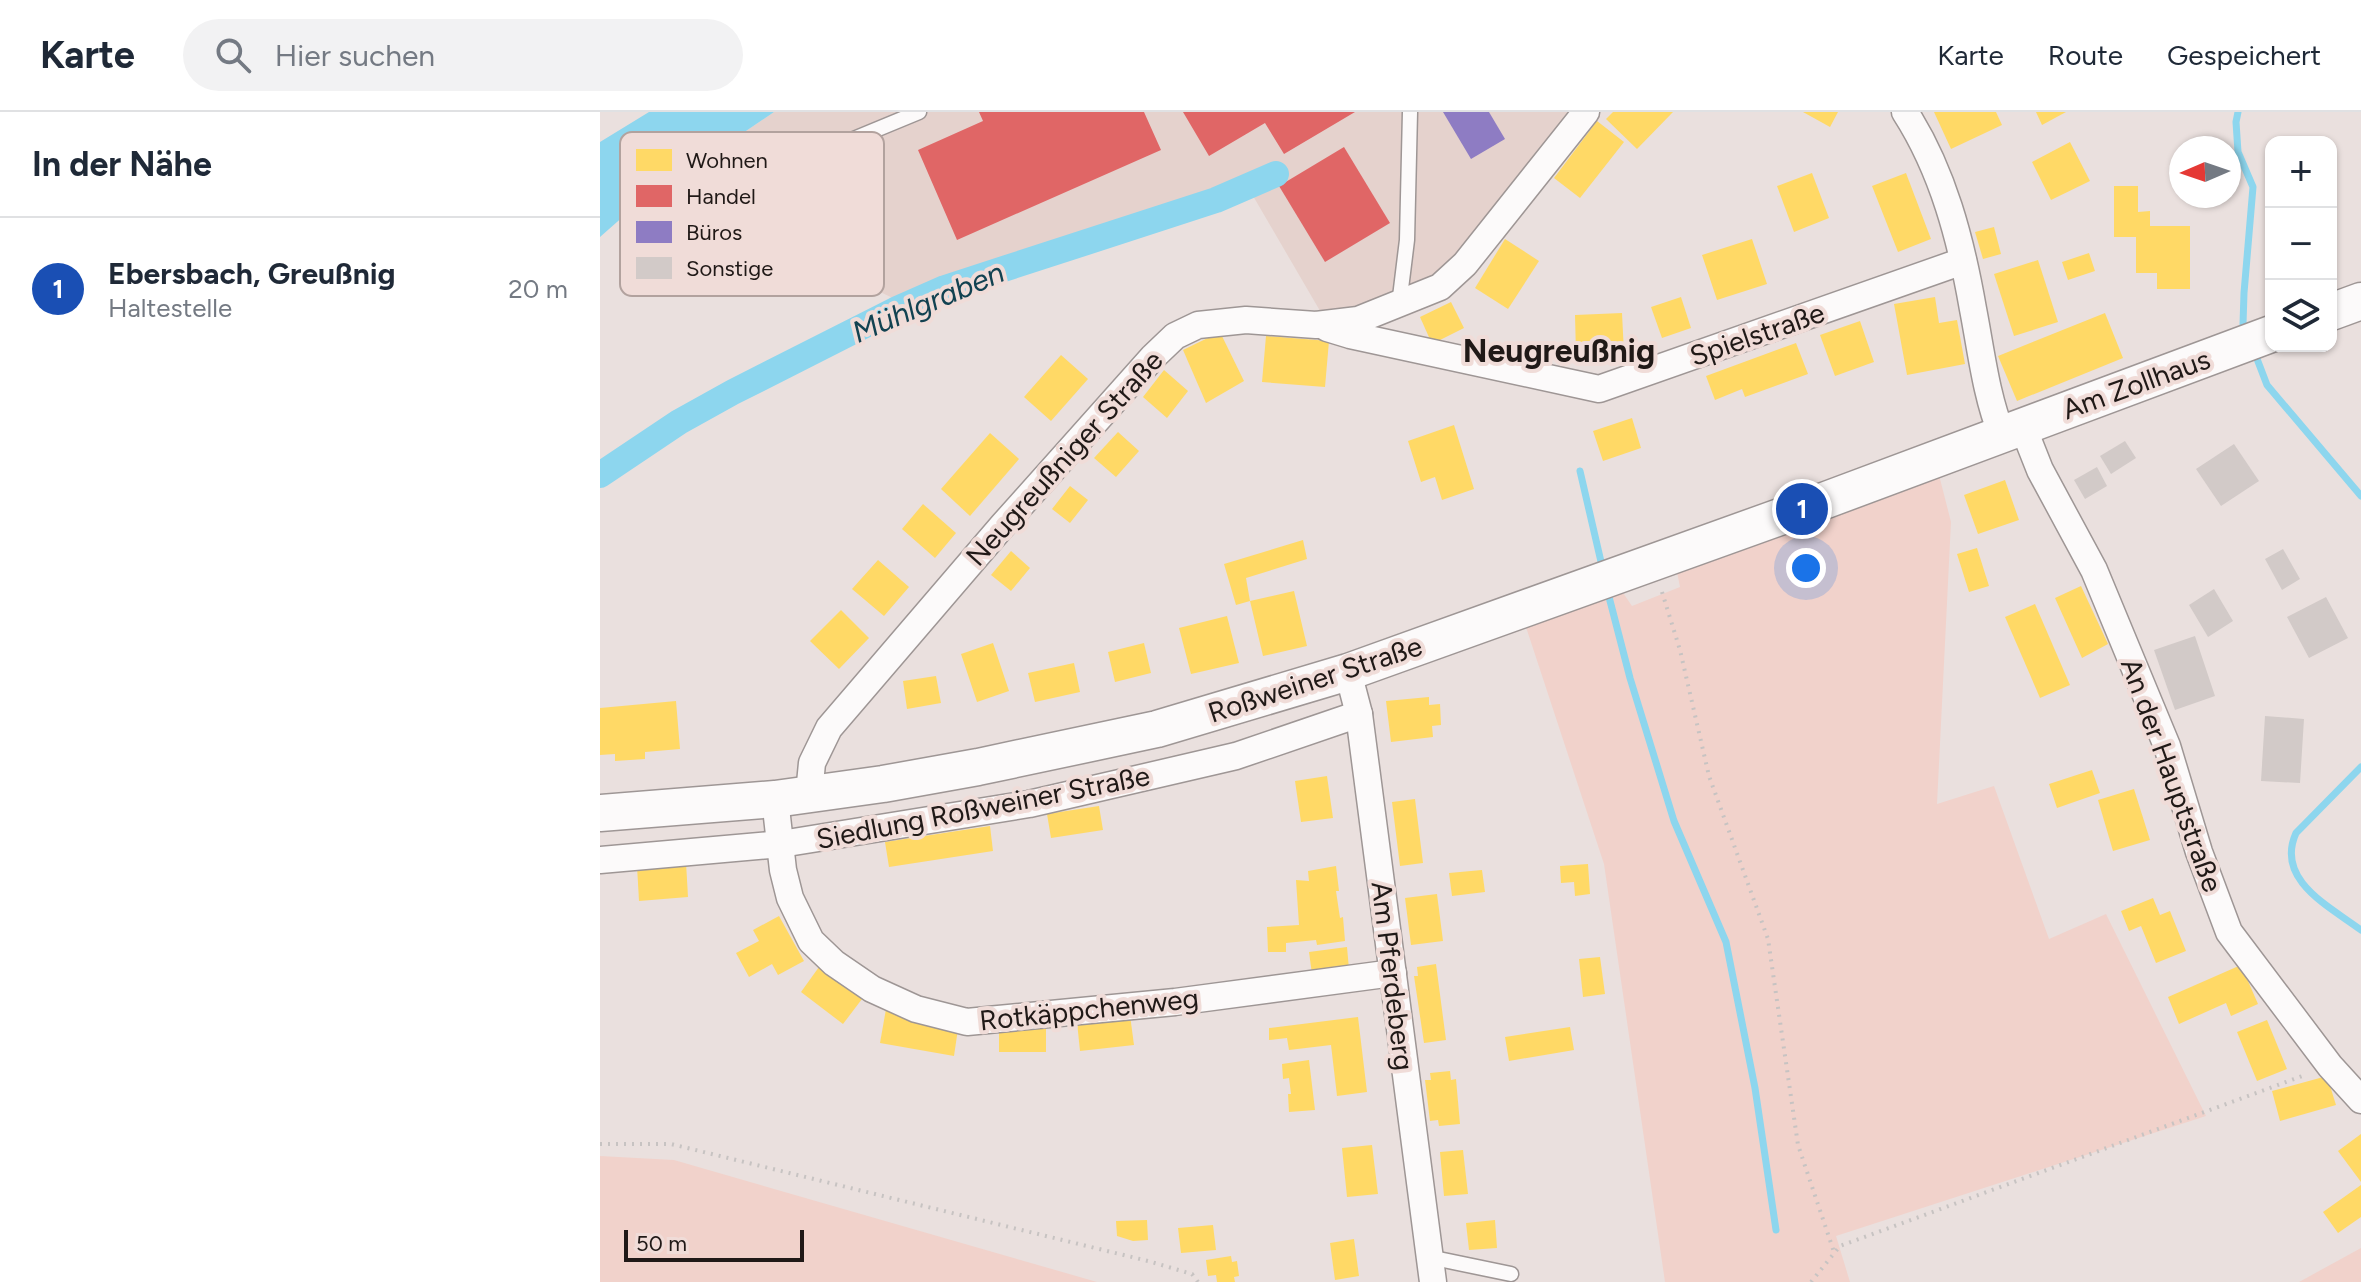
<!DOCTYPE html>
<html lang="de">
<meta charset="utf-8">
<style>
:root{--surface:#fff;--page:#f2f2f3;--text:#1f2937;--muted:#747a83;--line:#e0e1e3;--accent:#675f5d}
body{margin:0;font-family:Figtree,sans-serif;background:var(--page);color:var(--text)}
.controls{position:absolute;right:24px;top:24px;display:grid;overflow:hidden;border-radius:16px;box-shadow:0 2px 6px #0004}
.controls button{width:72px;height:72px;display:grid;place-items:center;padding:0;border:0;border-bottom:2px solid var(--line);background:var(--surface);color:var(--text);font:40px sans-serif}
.compass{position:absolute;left:1569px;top:24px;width:72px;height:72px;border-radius:50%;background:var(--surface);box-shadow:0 2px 6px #0004;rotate:268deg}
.scale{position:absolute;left:24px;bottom:20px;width:180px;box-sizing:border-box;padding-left:8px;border:4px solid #201917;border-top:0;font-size:22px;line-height:28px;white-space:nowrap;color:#201917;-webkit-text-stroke:6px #f0dcd8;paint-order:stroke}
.you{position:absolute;left:1206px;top:456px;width:28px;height:28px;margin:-20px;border:6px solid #fff;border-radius:50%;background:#1a73e8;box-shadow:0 0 0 12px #1a73e833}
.badge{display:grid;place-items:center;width:52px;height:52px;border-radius:50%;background:var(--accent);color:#fff;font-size:26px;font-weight:700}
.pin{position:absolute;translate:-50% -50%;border:4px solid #fff;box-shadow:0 2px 8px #0006}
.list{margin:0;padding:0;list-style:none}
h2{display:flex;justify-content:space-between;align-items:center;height:104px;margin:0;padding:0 32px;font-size:34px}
h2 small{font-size:26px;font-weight:400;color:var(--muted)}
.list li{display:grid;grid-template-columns:52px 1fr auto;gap:24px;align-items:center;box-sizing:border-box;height:144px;padding:0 32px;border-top:2px solid var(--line)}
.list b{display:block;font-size:30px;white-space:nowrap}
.list p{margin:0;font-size:26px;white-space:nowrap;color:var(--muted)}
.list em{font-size:26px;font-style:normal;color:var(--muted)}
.icon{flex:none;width:44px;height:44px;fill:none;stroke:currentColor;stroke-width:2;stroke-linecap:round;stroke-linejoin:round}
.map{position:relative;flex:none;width:1761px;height:1170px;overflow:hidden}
header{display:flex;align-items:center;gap:48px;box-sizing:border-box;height:112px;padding:0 40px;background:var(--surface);border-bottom:2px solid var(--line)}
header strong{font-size:38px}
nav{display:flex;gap:44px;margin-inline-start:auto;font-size:28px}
.search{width:560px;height:72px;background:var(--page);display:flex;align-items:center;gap:20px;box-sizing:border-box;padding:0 28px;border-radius:44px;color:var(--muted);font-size:30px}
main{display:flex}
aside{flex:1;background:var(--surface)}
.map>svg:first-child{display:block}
</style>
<header>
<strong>Karte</strong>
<div class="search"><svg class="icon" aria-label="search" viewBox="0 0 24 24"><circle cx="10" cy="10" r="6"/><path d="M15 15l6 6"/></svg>Hier suchen</div>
<nav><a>Karte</a><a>Route</a><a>Gespeichert</a></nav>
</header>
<main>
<aside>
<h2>In der Nähe<small></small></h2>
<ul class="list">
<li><span class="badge" style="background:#1a4fb4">1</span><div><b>Ebersbach, Greußnig</b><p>Haltestelle</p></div><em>20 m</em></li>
</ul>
</aside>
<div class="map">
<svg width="1761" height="1170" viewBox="0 0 1761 1170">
<rect width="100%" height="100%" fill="#eae0de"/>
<path fill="#e5d2cd" d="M 174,0 L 971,0 L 935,41 L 896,101 L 835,169 L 763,195 L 723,204 L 642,65 L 608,80 L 297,188 L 221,152 L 194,118 L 99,176 L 34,95 Z"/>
<g fill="#f1d2cb">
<path d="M 1338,359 L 1351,410 L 1337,692 L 1394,674 L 1449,827 L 1506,802 L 1606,1004 L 1236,1124 L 1250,1170 L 1065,1170 L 1004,752 L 924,509 L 1019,475 L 1032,494 L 1080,475 L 1076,455 Z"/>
<path d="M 0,1044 L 74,1048 L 497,1170 L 0,1170 Z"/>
<path d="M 1761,1136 L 1761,1170 L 1699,1170 Z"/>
</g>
<path fill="#8dd6ee" d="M 49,0 L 174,0 L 34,95 L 0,125 L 0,30 Z"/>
<g fill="#ffd966">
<path d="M 1013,0 L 1073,0 L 1037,37 L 1006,7 Z"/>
<path d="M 1203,0 L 1238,0 L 1230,15 Z"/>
<path d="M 1334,0 L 1396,0 L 1402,13 L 1351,37 Z"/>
<path d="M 1436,0 L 1466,0 L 1442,13 Z"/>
<path d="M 997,9 L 1024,30 L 980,86 L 954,66 Z"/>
<path d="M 1470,30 L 1490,69 L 1451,88 L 1432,50 Z"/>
<path d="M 1212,61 L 1229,106 L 1194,120 L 1177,74 Z"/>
<path d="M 1306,61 L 1331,127 L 1298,140 L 1272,74 Z"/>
<path d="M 1514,74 L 1538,74 L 1538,100 L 1550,99 L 1550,114 L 1590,114 L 1590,177 L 1557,177 L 1557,161 L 1536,161 L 1536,125 L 1514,125 Z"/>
<path d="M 1394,115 L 1401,142 L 1383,147 L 1375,120 Z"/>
<path d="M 905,127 L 939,149 L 908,197 L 875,176 Z"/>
<path d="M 1152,127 L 1167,172 L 1117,188 L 1102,143 Z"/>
<path d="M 1489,141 L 1495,159 L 1468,168 L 1462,150 Z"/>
<path d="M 1438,148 L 1458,210 L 1414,224 L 1394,162 Z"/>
<path d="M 1081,185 L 1091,216 L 1062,226 L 1051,195 Z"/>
<path d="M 1335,185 L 1339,211 L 1357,208 L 1365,252 L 1307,263 L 1294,192 Z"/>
<path d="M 851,190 L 864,216 L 832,232 L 820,205 Z"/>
<path d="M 1022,201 L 1024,241 L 976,242 L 975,203 Z"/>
<path d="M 1505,201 L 1523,246 L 1417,289 L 1398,244 Z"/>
<path d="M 1260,209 L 1274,250 L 1235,264 L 1220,223 Z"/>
<path d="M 620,220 L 644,269 L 606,291 L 583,238 Z"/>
<path d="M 666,224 L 729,229 L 725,275 L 662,270 Z"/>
<path d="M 1196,231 L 1208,262 L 1145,285 L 1142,277 L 1115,288 L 1106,264 Z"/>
<path d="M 461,243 L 488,267 L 451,309 L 424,285 Z"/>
<path d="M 564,258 L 588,279 L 567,306 L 543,285 Z"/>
<path d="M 1032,306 L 1041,336 L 1003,349 L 993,319 Z"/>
<path d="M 854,313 L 874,377 L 842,388 L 835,365 L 821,370 L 808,329 Z"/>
<path d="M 518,320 L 539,339 L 516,365 L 494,346 Z"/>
<path d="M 390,321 L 419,347 L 370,404 L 341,377 Z"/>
<path d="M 1405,368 L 1419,408 L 1378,422 L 1364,383 Z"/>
<path d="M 470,374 L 488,388 L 470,411 L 452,397 Z"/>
<path d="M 323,392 L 356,421 L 335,446 L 302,417 Z"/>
<path d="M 703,428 L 707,447 L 646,466 L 650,489 L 636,493 L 624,452 Z"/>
<path d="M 1377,436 L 1389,474 L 1369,480 L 1357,442 Z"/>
<path d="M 411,439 L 430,456 L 411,479 L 391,463 Z"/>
<path d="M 278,448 L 309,475 L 284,504 L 252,477 Z"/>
<path d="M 1481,474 L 1508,532 L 1482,546 L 1455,486 Z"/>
<path d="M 694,479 L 707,534 L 663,544 L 650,489 Z"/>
<path d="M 1435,492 L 1470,573 L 1440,586 L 1405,505 Z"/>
<path d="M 241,498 L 269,526 L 239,557 L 210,529 Z"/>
<path d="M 627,504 L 639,551 L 591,562 L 579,516 Z"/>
<path d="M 393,531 L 409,579 L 377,590 L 361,542 Z"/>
<path d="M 544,531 L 551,561 L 515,570 L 508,540 Z"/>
<path d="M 474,551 L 480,580 L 435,590 L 428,561 Z"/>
<path d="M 336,564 L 341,591 L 307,597 L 303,569 Z"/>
<path d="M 829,585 L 829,593 L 840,592 L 841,613 L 832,614 L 833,625 L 791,630 L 786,589 Z"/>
<path d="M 76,589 L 80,637 L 45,640 L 45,647 L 15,649 L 15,642 L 0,643 L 0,596 Z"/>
<path d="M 1492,658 L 1500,681 L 1457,696 L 1449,672 Z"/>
<path d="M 727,664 L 733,706 L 701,710 L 695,669 Z"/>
<path d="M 1534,677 L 1550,728 L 1513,739 L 1498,688 Z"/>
<path d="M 815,687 L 823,751 L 800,754 L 792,690 Z"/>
<path d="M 499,694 L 503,718 L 451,726 L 447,702 Z"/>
<path d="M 390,714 L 393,739 L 289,755 L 285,730 Z"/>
<path d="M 86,750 L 88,785 L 39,789 L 37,754 Z"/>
<path d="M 988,752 L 990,782 L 975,784 L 974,770 L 961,771 L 960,754 Z"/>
<path d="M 736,754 L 739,779 L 736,779 L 740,806 L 743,805 L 745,829 L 717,833 L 716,828 L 686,831 L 686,840 L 668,840 L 667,815 L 699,813 L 696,768 L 709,769 L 708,759 Z"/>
<path d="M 882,758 L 885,780 L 852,784 L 849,761 Z"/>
<path d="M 837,782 L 843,829 L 811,833 L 805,786 Z"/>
<path d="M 1553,786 L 1560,803 L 1570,799 L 1586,839 L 1556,851 L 1541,814 L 1529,819 L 1521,799 Z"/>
<path d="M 179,804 L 204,849 L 178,863 L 172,852 L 149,865 L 136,841 L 159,829 L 153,818 Z"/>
<path d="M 747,835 L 749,857 L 712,862 L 709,840 Z"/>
<path d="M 1000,845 L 1005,882 L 983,885 L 979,847 Z"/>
<path d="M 836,852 L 846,928 L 824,931 L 814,864 L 818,864 L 817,855 Z"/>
<path d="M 1641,853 L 1658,892 L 1631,904 L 1626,891 L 1579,912 L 1568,885 Z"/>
<path d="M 219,855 L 262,887 L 243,912 L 201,880 Z"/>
<path d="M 286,897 L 359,910 L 354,944 L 280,931 Z"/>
<path d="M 530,903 L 534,933 L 480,939 L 477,910 Z"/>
<path d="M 758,905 L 767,980 L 737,984 L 731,933 L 689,938 L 687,926 L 669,928 L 669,916 Z"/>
<path d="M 1667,908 L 1687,957 L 1657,969 L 1637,920 Z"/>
<path d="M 446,910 L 446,940 L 399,940 L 399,911 Z"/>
<path d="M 970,915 L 974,938 L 909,949 L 905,925 Z"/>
<path d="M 709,948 L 715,998 L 689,1000 L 688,982 L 691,982 L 689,966 L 683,967 L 682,952 Z"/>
<path d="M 850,959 L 851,968 L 856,967 L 860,1012 L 839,1014 L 838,1008 L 830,1009 L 825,968 L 831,968 L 830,961 Z"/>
<path d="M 1727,964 L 1736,993 L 1680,1009 L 1672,979 Z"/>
<path d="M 1761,1022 L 1761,1070 L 1738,1039 Z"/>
<path d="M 772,1033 L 778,1082 L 747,1085 L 742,1036 Z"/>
<path d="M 863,1038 L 868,1082 L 844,1084 L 840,1040 Z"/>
<path d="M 1761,1073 L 1761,1105 L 1738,1121 L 1723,1100 Z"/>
<path d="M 547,1108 L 548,1128 L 533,1129 L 517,1124 L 516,1109 Z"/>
<path d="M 895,1108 L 897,1136 L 869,1138 L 866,1111 Z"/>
<path d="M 613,1113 L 616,1138 L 581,1141 L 578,1116 Z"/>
<path d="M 754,1127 L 759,1164 L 735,1168 L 730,1131 Z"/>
<path d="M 631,1144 L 632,1150 L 637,1149 L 639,1164 L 634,1165 L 635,1170 L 617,1170 L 616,1163 L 608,1164 L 606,1148 Z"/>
</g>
<g fill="#e06666">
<path d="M 379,0 L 544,0 L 561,38 L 357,128 L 318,38 L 383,9 Z"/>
<path d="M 583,0 L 755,0 L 684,42 L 665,11 L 609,44 Z"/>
<path d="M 744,35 L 790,111 L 725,150 L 679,74 Z"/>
</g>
<path fill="#8e7cc3" d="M 843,0 L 889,0 L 905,27 L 871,47 Z"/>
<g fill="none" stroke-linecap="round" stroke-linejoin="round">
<g stroke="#8dd6ee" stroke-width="7">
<path d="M 1638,0 L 1636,10 L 1638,40 L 1653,75 L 1644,181 L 1643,212 L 1646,220"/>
<path d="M 1654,239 L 1667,273 L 1761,384"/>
<path d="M 980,359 L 1002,454"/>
<path d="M 1008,481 L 1030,566 L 1074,709 L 1126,830 L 1155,976 L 1176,1118"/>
<path d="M 1761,655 L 1696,721 C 1675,768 1729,794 1761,818"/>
</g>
<path stroke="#8dd6ee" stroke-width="26" d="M 0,363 L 79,310 L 133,280 L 295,198 L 345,176 L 616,88 L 676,62"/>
</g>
<g fill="#d2cac8">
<path d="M 1525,329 L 1536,346 L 1511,362 L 1500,344 Z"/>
<path d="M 1634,332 L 1659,369 L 1621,394 L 1596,357 Z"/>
<path d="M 1497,355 L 1507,374 L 1485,387 L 1474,368 Z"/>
<path d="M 1683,437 L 1700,467 L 1682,478 L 1665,447 Z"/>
<path d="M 1614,477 L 1633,509 L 1608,525 L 1589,493 Z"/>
<path d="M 1726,485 L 1748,526 L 1709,546 L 1687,505 Z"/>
<path d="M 1595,524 L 1615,584 L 1575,598 L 1554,538 Z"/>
<path d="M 1665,604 L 1704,607 L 1700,671 L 1661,669 Z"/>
</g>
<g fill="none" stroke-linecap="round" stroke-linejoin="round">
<defs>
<g id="service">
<path d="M 227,38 L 319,0"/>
<path d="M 799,193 L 807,128 L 810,0"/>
<path d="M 829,1145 L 911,1162"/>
</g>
<g id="minor">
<path d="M 1305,0 C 1343,59 1361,128 1373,197 C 1381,238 1386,284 1402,323"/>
<path d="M 727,216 L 750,223 L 999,277 L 1363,149"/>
<path d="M 1423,315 L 1440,358 L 1494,458 L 1567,634 L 1599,740 L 1629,820 L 1730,954 L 1761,988"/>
<path d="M 748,560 L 759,602 L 833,1170"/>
<path d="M 209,682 L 212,651 L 229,616 L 403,413 L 553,245 L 575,224 L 598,213 L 646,208 L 716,213 L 758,208 L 840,175 L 865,152 L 986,0"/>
<path d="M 175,687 L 183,758 L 190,786 L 211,829 L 234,851 L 272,877 L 316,897 L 367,910 L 575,890 L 793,861"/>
<path d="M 0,748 L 181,732 L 429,692 L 636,644 L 759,602"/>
</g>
<g id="secondary">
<path d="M 1731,200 L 1761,189"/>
<path d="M 0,701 L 175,687 L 283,672 L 378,655 L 557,617 L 748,560 L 1202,397 L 1671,222"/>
</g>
</defs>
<use href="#service" stroke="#9e9695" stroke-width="17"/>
<use href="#minor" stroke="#9e9695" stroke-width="29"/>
<use href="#secondary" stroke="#9e9695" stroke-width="39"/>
<g stroke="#c7c3c2" stroke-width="4" stroke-dasharray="2 6" stroke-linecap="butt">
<path d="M 1062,480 L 1080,538 L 1109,664 L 1168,827 L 1198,1033 L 1234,1140"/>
<path d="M 0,1032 L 71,1032 L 548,1149 L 592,1162 L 598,1170"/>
<path d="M 1211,1170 L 1240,1134 L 1705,963"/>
</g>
<use href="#service" stroke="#fcfafa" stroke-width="14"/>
<use href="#minor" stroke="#fcfafa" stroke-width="26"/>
<use href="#secondary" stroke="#fcfafa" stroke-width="36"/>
</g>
<g text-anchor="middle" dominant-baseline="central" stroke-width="8" stroke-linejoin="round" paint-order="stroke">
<g font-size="28" fill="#201917" stroke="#f0dcd8">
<text transform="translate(1157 222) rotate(-19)">Spielstraße</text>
<text transform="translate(1536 272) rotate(-20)">Am Zollhaus</text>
<text transform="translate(464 346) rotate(-48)">Neugreußniger Straße</text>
<text transform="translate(715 567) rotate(-18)">Roßweiner Straße</text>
<text transform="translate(1572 663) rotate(70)">An der Hauptstraße</text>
<text transform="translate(383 695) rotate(-11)">Siedlung Roßweiner Straße</text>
<text transform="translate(793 864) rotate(83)">Am Pferdeberg</text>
<text transform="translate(489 897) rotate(-6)">Rotkäppchenweg</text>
</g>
<g font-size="30" font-style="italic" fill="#124251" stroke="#f0dcd8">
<text transform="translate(328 190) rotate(-23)">Mühlgraben</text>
</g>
<g font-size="32" font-weight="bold" fill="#201917" stroke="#f0dcd8">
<text x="959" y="239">Neugreußnig</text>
</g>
</g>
<rect x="20" y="20" width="264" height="164" rx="12" fill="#f0dcd8" stroke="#b2a29e" stroke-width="2"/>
<rect x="36" y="37" width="36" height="22" fill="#ffd966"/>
<rect x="36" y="73" width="36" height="22" fill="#e06666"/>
<rect x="36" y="109" width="36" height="22" fill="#8e7cc3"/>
<rect x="36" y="145" width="36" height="22" fill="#d2cac8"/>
<g font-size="22" fill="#201917">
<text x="86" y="56">Wohnen</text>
<text x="86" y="92">Handel</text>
<text x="86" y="128">Büros</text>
<text x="86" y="164">Sonstige</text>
</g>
</svg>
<div class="controls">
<button>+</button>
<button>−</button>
<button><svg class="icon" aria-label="layers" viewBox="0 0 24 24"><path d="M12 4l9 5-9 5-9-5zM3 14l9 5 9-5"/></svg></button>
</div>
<svg class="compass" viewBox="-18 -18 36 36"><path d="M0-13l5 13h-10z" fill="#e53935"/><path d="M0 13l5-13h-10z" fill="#747a83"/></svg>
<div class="scale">50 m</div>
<div class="you"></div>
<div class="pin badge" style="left:1202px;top:397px;background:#1a4fb4">1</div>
</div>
</main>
